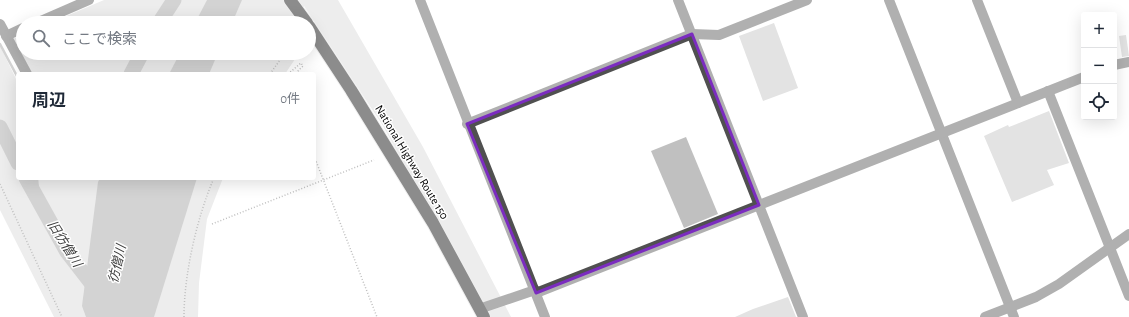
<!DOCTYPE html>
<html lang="ja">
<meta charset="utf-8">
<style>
:root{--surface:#fff;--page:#f6f6f7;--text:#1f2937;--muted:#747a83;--line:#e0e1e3}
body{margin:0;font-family:"Alegreya Sans","Noto Sans JP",sans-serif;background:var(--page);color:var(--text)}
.controls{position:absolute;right:12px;top:12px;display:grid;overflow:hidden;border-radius:4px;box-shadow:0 4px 16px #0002}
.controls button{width:36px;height:36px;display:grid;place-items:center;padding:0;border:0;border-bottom:1px solid var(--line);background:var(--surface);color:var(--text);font:20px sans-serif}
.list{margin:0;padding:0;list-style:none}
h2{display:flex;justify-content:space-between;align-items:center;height:52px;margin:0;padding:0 16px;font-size:17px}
h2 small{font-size:13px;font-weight:400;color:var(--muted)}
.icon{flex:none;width:22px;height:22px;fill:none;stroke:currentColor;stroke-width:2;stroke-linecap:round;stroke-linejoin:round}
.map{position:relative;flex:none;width:1129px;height:317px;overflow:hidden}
.search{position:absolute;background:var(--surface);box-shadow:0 4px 16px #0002;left:16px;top:16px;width:300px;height:44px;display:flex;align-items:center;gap:10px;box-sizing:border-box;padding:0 14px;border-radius:22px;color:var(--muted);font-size:15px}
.panel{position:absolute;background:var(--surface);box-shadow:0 4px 16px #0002;left:16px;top:72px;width:300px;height:108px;border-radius:4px}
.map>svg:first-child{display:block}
</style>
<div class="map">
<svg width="1129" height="317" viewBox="0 0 1129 317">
<rect width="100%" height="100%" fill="#fff"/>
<g fill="#d7d7d7">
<path d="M 104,0 L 338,0 L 423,147 L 511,317 L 489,317 L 383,126 L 304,6 L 298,23 L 50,23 Z"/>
<path d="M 23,35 L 23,53 L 299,53 L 285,74 L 30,74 L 12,39 Z"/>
<path d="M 0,46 L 18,83 L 18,178 L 223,178 L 207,219 L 199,283 L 198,317 L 54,317 L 0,210 Z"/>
</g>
<g fill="#9e9e9e">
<path d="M 207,0 L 242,0 L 232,23 L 195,23 Z"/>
<path d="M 180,53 L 218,53 L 209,74 L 169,74 Z"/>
<path d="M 100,178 L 197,178 L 154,317 L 86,317 L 82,306 L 98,182 Z"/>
</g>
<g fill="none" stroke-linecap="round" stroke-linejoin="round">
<g stroke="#9e9e9e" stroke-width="2.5">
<path d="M 0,44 L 18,78"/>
<path d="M 37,178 L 39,205"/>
</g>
<g stroke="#9e9e9e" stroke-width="15">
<path d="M 159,23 L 174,0"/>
<path d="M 131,74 L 142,53"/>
<path d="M 0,127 L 18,163"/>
<path d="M 26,178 L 67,252 L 98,292"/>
</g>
</g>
<g fill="#c0c0c0">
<path d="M 774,23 L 798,88 L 763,101 L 739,36 Z"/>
<path d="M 1126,35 L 1129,56 L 1122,57 L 1119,36 Z"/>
<path d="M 1049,111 L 1069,163 L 1047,170 L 1054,185 L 1012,202 L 984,136 L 1008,125 L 1009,127 Z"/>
<path d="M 686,137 L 718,214 L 684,228 L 651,151 Z"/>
<path d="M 788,297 L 796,317 L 735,317 L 753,309 Z"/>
</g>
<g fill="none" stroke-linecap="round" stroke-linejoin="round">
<defs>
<g id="highway">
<path d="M 290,0 L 307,23"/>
<path d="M 309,26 L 351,90 L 433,223 L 484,317"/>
</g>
</defs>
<use href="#highway" stroke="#dbdbdb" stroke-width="14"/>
<g stroke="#727272" stroke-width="1.5" stroke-dasharray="1 2" stroke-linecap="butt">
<path d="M 270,74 L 285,53"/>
<path d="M 288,74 L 301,63 L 303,66 L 295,74"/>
<path d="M 314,156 L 377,317"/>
<path d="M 0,184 L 62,317"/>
<path d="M 212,224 L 374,160"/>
<path d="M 184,317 C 184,274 197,217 214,178"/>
</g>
<g stroke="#505050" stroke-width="10">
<path d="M 420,0 L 545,317"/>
<path d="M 678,0 L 803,317"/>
<path d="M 889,0 L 1014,317"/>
<path d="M 977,0 L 1018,103"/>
<path d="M 36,23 L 89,0"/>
<path d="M 0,24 L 27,74"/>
<path d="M 6,36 L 23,28"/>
<path d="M 1114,65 L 1129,62"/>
<path d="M 1048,91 L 1129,296"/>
<path d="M 467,124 L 692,34 L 719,35 L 807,0"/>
<path d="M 536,293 L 1084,77"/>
<path d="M 479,309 L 535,290"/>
<path d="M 985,317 L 1036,297 L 1059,284 L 1129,234"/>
</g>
<use href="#highway" stroke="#000" stroke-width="12"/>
</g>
<path d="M0 0H1129V317H0ZM 692,34 L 759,205 L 536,293 L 467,124 Z" fill="#fff" fill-opacity=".55" fill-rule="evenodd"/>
<path fill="none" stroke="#7b2cbf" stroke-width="3" stroke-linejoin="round" d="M 692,34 L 759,205 L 536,293 L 467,124 Z"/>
<g text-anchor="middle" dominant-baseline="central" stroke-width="3" stroke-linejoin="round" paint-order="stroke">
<g font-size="12" fill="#000" stroke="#fff">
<text transform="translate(412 162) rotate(59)">National Highway Route 150</text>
</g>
<g font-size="13" font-style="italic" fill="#3f3f3f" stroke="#fff">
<text transform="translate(64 244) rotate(58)">旧彷僧川</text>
<text transform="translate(118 264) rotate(-77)">彷僧川</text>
</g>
</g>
</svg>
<div class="controls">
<button>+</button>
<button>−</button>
<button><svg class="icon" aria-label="locate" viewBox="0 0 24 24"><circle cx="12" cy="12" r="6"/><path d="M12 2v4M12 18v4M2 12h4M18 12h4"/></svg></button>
</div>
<div class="search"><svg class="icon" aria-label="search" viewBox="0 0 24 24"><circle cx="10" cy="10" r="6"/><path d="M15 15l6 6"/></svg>ここで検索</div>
<section class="panel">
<h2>周辺<small>0件</small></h2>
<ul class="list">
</ul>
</section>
</div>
